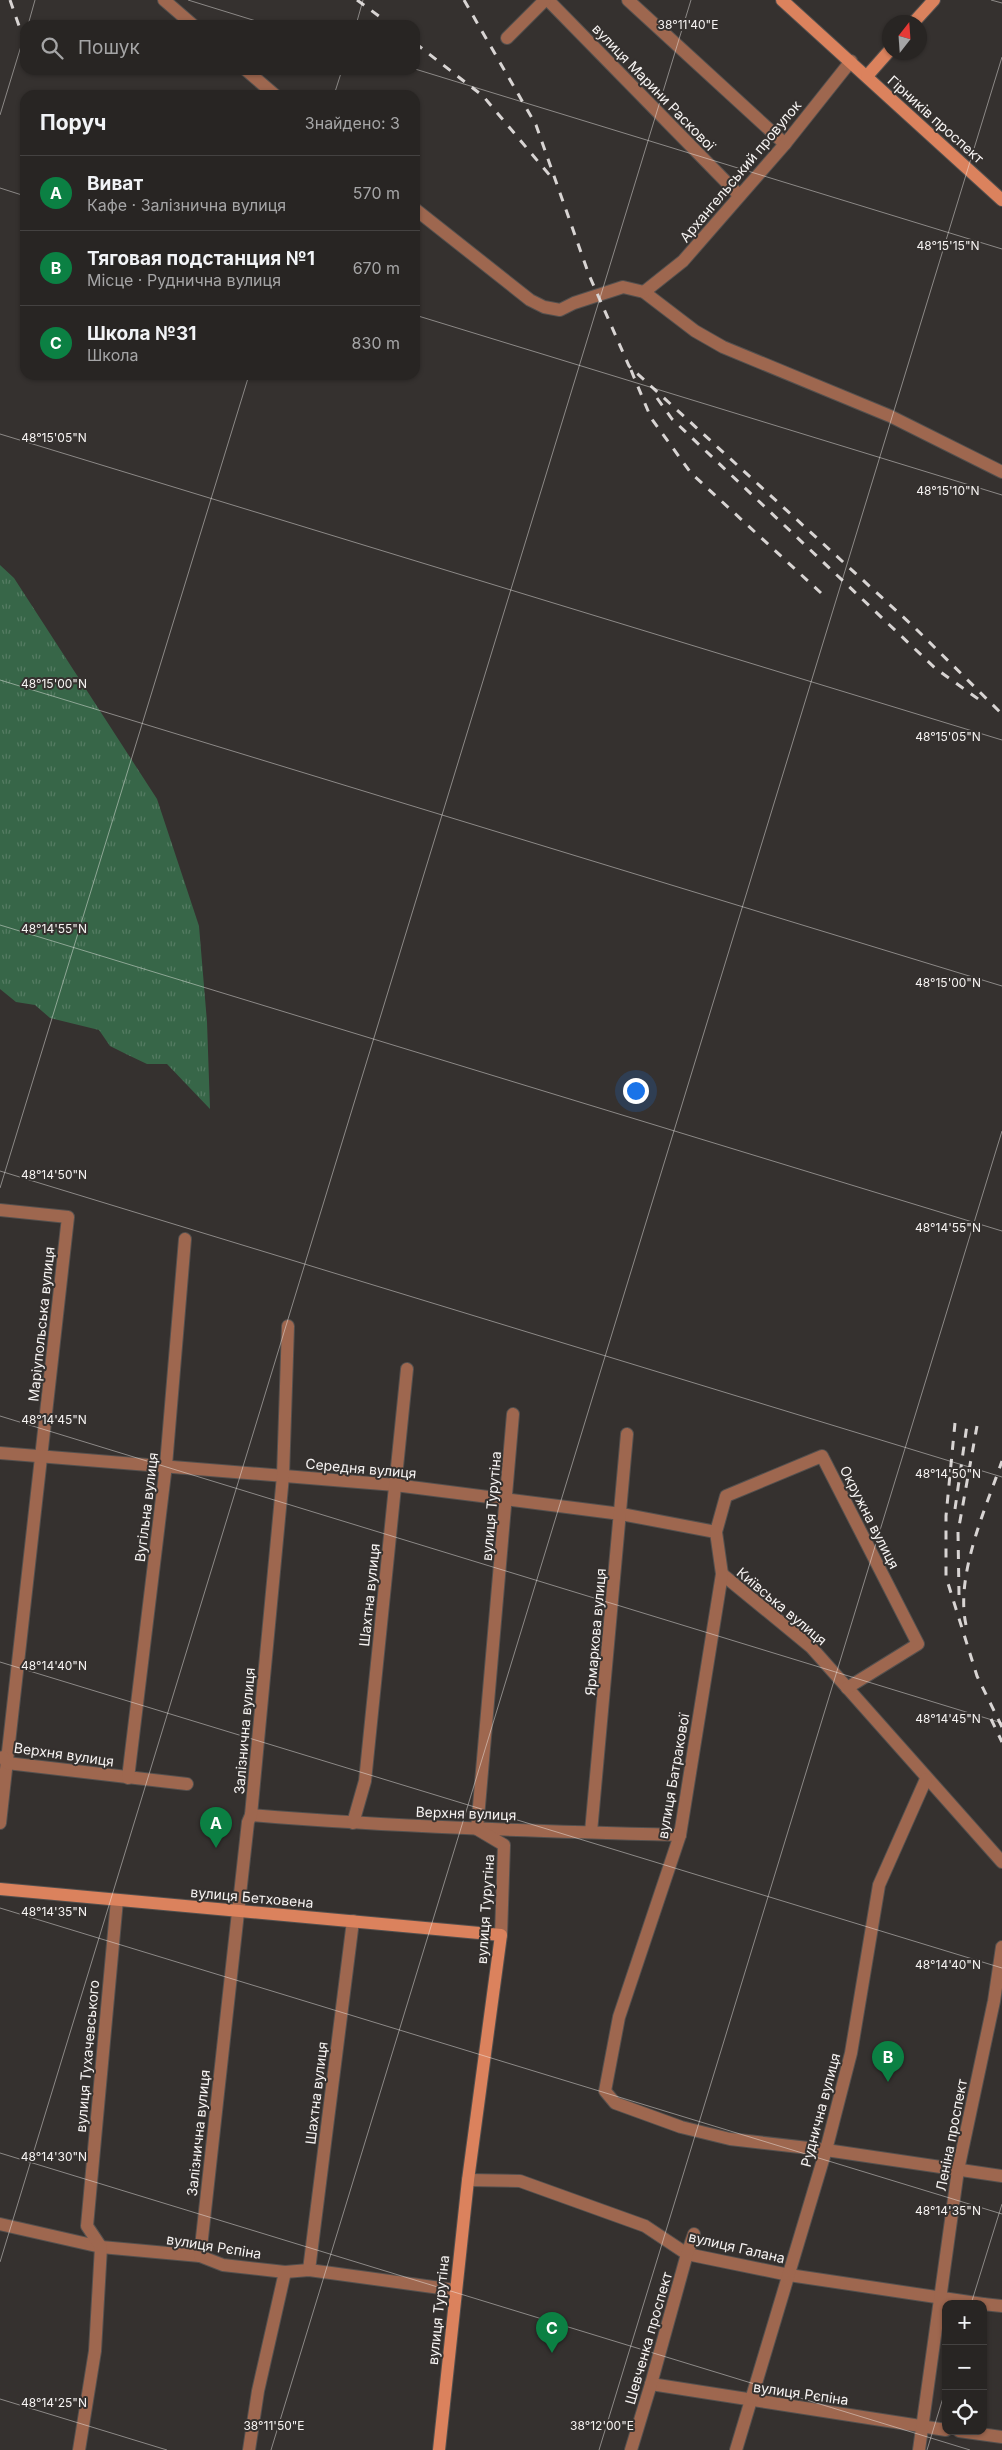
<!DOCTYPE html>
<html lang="uk">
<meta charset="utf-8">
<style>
:root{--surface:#282523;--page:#343130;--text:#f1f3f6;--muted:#a5a5a6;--line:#444241;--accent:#0b8043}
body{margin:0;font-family:Inter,sans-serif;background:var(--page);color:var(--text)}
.controls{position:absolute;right:15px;bottom:15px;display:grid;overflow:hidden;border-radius:10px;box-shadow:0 1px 4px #0004}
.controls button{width:45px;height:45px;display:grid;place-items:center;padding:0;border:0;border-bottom:1px solid var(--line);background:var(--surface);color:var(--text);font:25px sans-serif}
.compass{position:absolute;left:882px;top:15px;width:45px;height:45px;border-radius:50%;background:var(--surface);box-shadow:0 1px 4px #0004;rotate:17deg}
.you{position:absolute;left:635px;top:1090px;width:18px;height:18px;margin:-12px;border:4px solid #fff;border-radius:50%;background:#1a73e8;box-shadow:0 0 0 8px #1a73e833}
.badge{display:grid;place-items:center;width:32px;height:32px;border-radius:50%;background:var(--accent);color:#fff;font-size:16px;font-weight:700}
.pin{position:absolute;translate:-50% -41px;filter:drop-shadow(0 1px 2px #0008)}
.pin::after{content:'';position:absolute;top:26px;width:18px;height:15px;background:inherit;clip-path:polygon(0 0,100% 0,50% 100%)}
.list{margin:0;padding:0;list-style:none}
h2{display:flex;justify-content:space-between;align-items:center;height:65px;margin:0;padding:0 20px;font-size:21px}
h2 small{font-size:16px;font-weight:400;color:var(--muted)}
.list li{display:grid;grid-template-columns:32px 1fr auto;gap:15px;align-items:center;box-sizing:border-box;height:75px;padding:0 20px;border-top:1px solid var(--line)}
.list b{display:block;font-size:19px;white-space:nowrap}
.list p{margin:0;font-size:16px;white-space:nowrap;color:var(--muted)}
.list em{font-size:16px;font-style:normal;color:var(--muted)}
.icon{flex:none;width:28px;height:28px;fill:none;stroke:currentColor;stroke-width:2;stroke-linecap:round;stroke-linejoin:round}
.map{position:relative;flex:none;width:1002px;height:2450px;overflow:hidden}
.search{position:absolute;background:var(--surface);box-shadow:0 1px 4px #0004;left:20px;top:20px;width:400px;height:55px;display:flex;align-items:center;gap:12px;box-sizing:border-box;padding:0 18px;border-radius:15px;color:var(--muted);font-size:19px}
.panel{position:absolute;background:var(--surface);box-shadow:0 1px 4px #0004;left:20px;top:90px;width:400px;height:290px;border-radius:15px}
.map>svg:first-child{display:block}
</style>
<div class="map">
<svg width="1002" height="2450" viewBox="0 0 1002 2450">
<defs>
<pattern id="grass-tufts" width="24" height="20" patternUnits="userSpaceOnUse" patternTransform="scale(1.25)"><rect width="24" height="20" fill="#376648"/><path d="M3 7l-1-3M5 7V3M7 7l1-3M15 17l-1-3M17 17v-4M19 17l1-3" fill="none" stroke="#557c63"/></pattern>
</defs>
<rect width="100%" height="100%" fill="#35312f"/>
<path fill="url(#grass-tufts)" d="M 0,565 L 14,578 L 157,799 L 199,926 L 207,1022 L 210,1109 L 167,1064 L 147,1064 L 128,1055 L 110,1046 L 99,1030 L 50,1018 L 35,1005 L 16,1002 L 0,989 Z"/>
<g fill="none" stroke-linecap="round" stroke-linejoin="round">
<defs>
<g id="street">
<path d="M 164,0 L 193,25"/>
<path d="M 548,0 L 739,195"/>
<path d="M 628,0 L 785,144"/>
<path d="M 507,38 L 545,0"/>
<path d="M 246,70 L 275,95"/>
<path d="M 415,209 L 530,300 L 544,307 L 560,310 L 574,303 L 623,287 L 644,292 L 695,331 L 723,347 L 890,416 L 1002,472"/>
<path d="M 644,292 L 683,261 L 785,144 L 851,61"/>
<path d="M 0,1210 L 68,1217 L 0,1823"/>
<path d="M 0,1453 L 395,1485 L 621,1514 L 716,1532"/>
<path d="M 722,1574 L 811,1647 L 1002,1862"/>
<path d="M 847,1688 L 918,1644 L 822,1456 L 726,1496 L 716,1532 L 722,1574 L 680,1835 L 619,2017 L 605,2091 L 615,2103 L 681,2127 L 730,2139 L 826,2150 L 1002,2176"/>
<path d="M 3,1757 L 7,1763 L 187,1784"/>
<path d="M 128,1778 L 166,1465 L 185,1239"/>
<path d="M 251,1815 C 394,1827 536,1831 680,1835"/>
<path d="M 353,1823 L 365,1781 L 407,1369"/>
<path d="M 591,1832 L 627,1434"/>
<path d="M 501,1935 L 504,1845 L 477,1829 L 513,1414"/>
<path d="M 468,2180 L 520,2181 L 645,2226 L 687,2254 L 789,2275 L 983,2304"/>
<path d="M 0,2224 L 101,2247 L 200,2256 L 223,2265 L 285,2272 L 309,2270 L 455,2290"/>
<path d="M 200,2256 L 248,1822 L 251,1815 L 283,1476 L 288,1326"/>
<path d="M 309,2270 L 353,1921"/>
<path d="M 983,2304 L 1002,2306"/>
<path d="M 651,2384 L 946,2430"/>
<path d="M 959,2431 L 1002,2437"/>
<path d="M 79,2450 L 95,2351 L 101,2247 L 87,2226 L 117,1900"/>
<path d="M 249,2450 L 258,2391 L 285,2272"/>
<path d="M 631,2450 L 651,2384 L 687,2254 L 694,2234"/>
<path d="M 736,2450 L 826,2150 L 851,2053 L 879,1885 L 926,1779"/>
<path d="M 919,2450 L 958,2170 L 994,2001 L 1002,1947"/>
</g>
<g id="secondary">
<path d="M 782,0 L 1002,200"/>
<path d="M 914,22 L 934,0"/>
<path d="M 867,76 L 890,50"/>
<path d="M 0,1889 L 501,1935 L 468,2180 L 439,2450"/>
</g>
</defs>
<use href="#street" stroke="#54504e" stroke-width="14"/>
<use href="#secondary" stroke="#54504e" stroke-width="14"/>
<use href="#street" stroke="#9e674f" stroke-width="12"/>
<use href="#secondary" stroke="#db825d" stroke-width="12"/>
<g stroke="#d8d4d3" stroke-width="3" stroke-dasharray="9 9" stroke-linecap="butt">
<path d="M 10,0 L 25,43"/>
<path d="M 357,0 L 391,25"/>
<path d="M 464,0 L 536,125 L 589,275 L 629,366 L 913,626 L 1002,714"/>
<path d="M 415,43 L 483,96 L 552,178"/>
<path d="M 34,70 L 35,73"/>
<path d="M 631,370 L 651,418 L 691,473 L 821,593"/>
<path d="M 657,398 L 672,419 L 935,668 L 981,701"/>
<path d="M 955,1423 L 946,1516 L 946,1577 L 977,1676 L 1002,1727"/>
<path d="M 955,1509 L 967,1425"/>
<path d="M 959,1595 L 958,1532 L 977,1426"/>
<path d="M 966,1625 C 955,1575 986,1508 1002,1461"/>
<path d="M 991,1719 L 1002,1742"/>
</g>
</g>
<path fill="none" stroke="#f6f3f2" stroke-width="1" stroke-opacity="0.45" d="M 188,0 L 269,25M 991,0 L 1002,3M 28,25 L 35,0M 356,25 L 363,0M 415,69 L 1002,249M 334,95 L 342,70M 0,115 L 25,33M 0,188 L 25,196M 415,315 L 1002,495M 0,434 L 1002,740M 0,680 L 1002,986M 0,925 L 1002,1231M 0,1171 L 1002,1477M 0,1188 L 249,375M 0,1416 L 1002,1723M 0,1662 L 1002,1968M 0,1908 L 1002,2214M 0,2153 L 970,2450M 0,2262 L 691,0M 971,2304 L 1002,2204M 0,2399 L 167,2450M 271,2450 L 1002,57M 599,2450 L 1002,1131M 927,2450 L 946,2388"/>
<g text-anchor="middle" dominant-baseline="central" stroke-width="4" stroke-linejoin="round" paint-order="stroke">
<g font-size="14" fill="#f6f3f2" stroke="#35312f">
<text transform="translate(654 87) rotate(46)">вулиця Марини Раскової</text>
<text transform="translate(936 119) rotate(42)">Гірників проспект</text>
<text transform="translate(740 171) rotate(-50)">Архангельський провулок</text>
<text transform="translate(41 1324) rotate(-84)">Маріупольська вулиця</text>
<text transform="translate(361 1468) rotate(5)">Середня вулиця</text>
<text transform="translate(491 1506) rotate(-85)">вулиця Турутіна</text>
<text transform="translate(146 1507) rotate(-83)">Вугільна вулиця</text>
<text transform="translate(870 1517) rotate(63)">Окружна вулиця</text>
<text transform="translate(369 1595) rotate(-84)">Шахтна вулиця</text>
<text transform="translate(782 1606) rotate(40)">Київська вулиця</text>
<text transform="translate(595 1632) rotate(-85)">Ярмаркова вулиця</text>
<text transform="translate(244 1731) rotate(-85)">Залізнична вулиця</text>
<text transform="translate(64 1754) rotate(8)">Верхня вулиця</text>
<text transform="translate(673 1776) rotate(-80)">вулиця Батракової</text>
<text transform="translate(466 1813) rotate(2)">Верхня вулиця</text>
<text transform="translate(252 1897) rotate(5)">вулиця Бетховена</text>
<text transform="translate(485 1909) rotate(-86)">вулиця Турутіна</text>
<text transform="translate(87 2056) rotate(-85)">вулиця Тухачевського</text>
<text transform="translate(316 2093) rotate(-83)">Шахтна вулиця</text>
<text transform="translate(820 2110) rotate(-75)">Руднична вулиця</text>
<text transform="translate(198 2133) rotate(-84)">Залізнична вулиця</text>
<text transform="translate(951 2135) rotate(-79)">Леніна проспект</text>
<text transform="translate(214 2246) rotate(9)">вулиця Рєпіна</text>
<text transform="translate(737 2247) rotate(13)">вулиця Галана</text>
<text transform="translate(438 2310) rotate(-84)">вулиця Турутіна</text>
<text transform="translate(648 2338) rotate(-74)">Шевченка проспект</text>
<text transform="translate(801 2393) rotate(8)">вулиця Рєпіна</text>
</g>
</g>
<g font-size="12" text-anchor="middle" fill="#f6f3f2" stroke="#35312f" stroke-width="4" stroke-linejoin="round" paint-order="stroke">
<text x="688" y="29">38°11'40"E</text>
<text x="948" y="250">48°15'15"N</text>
<text x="54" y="442">48°15'05"N</text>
<text x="948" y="495">48°15'10"N</text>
<text x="54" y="688">48°15'00"N</text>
<text x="948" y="741">48°15'05"N</text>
<text x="54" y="933">48°14'55"N</text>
<text x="948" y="987">48°15'00"N</text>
<text x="54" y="1179">48°14'50"N</text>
<text x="948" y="1232">48°14'55"N</text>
<text x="54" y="1424">48°14'45"N</text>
<text x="948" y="1478">48°14'50"N</text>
<text x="54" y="1670">48°14'40"N</text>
<text x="948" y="1723">48°14'45"N</text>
<text x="54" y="1916">48°14'35"N</text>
<text x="948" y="1969">48°14'40"N</text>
<text x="54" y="2161">48°14'30"N</text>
<text x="948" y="2215">48°14'35"N</text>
<text x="54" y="2407">48°14'25"N</text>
<text x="274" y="2430">38°11'50"E</text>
<text x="602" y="2430">38°12'00"E</text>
</g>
</svg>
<div class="controls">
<button>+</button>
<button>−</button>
<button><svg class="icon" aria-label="locate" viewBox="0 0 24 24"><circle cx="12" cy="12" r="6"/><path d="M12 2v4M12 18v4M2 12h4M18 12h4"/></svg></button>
</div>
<svg class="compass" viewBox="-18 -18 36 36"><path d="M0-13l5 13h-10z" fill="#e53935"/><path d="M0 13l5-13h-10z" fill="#a5a5a6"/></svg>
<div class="you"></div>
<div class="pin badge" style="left:216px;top:1848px">A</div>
<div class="pin badge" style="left:888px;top:2082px">B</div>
<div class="pin badge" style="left:552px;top:2353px">C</div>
<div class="search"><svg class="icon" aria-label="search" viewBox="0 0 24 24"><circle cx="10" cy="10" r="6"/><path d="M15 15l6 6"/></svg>Пошук</div>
<section class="panel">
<h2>Поруч<small>Знайдено: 3</small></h2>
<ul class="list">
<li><span class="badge">A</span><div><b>Виват</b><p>Кафе · Залізнична вулиця</p></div><em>570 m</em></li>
<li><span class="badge">B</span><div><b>Тяговая подстанция №1</b><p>Місце · Руднична вулиця</p></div><em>670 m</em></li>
<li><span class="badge">C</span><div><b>Школа №31</b><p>Школа</p></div><em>830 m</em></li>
</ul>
</section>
</div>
